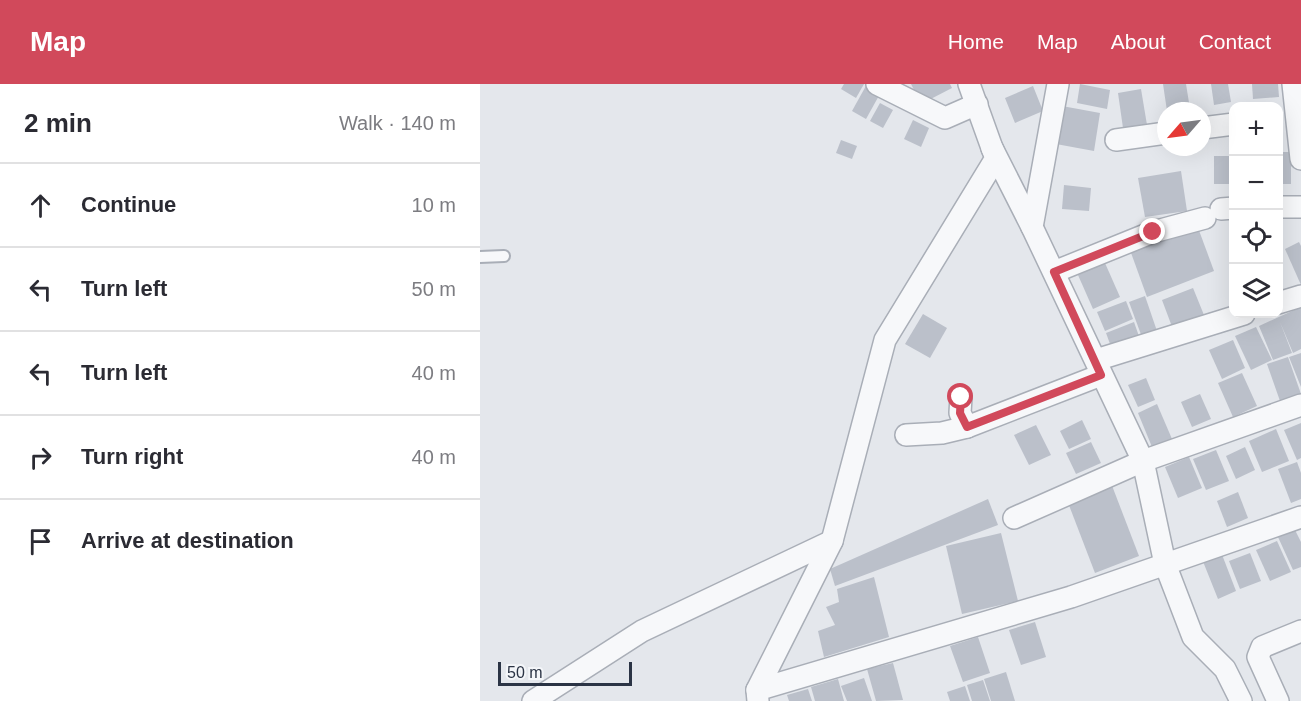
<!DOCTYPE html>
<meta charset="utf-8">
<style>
:root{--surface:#fff;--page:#f2f2f3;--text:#2b2b33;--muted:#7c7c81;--line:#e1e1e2;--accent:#d1495b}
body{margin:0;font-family:Helvetica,sans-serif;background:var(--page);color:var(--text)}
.controls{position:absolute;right:18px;top:18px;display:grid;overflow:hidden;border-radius:12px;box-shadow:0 6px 24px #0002}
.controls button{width:54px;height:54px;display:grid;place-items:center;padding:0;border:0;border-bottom:2px solid var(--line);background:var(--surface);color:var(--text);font:30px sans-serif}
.compass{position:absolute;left:677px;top:18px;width:54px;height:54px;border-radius:50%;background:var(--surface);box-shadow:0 6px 24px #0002;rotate:242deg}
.scale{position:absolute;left:18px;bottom:15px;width:134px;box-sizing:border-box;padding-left:6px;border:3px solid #2b3445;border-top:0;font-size:16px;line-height:21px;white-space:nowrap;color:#2b3445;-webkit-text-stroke:4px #f4f6f9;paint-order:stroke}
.stop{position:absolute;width:18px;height:18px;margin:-14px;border:4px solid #d1495b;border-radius:50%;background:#fff}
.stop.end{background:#d1495b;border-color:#fff;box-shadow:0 2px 6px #0008}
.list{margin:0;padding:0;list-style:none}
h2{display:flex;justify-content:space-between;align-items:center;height:78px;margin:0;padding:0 24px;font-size:26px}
h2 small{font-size:20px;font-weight:400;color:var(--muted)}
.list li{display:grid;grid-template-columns:39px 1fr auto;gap:18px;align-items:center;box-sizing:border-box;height:84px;padding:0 24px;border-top:2px solid var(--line)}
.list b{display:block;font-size:22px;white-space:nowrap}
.list em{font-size:20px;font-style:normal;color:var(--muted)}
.icon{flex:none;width:33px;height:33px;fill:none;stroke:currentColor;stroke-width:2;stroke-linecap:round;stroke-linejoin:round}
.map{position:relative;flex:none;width:821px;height:617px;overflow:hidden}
header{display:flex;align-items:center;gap:36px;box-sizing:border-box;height:84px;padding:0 30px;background:var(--accent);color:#fff}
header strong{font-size:28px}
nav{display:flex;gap:33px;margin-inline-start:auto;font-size:21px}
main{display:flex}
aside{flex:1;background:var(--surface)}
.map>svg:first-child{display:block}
</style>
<header>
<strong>Map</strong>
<nav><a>Home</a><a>Map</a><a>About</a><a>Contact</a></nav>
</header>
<main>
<aside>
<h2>2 min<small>Walk · 140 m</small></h2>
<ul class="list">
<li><svg class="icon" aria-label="ahead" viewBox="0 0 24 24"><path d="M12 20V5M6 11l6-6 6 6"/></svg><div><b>Continue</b></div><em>10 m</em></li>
<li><svg class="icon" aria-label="left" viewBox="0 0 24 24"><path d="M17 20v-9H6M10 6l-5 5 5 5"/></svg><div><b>Turn left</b></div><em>50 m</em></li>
<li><svg class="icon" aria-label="left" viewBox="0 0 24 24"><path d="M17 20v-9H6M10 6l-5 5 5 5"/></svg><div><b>Turn left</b></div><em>40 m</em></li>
<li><svg class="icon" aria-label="right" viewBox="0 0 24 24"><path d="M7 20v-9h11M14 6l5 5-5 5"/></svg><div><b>Turn right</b></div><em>40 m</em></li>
<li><svg class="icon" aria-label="arrive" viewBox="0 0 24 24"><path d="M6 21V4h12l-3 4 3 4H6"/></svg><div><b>Arrive at destination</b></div></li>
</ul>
</aside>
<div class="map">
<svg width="821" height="617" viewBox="0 0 821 617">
<rect width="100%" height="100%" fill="#e4e7ec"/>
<g fill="#bbc0ca">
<path d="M 364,0 L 384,0 L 376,14 L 361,5 Z"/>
<path d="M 387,0 L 401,8 L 386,35 L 372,27 Z"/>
<path d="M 431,0 L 470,0 L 472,4 L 441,20 Z"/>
<path d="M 600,0 L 630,6 L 627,25 L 597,19 Z"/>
<path d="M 683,0 L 706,0 L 710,25 L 687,27 Z"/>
<path d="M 731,0 L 748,0 L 751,18 L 734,21 Z"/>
<path d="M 772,0 L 798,0 L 799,13 L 773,15 Z"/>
<path d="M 553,2 L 563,27 L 535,39 L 525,14 Z"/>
<path d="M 661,5 L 667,41 L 643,44 L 638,9 Z"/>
<path d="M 400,19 L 413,26 L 403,44 L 390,37 Z"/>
<path d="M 582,22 L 620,29 L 614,67 L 576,60 Z"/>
<path d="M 433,36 L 449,44 L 441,63 L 424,55 Z"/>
<path d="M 361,56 L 377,62 L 372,75 L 356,69 Z"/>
<rect x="798" y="68" width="13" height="32"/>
<rect x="734" y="72" width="20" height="28"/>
<path d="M 701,87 L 707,127 L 665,133 L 658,94 Z"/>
<path d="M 584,101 L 611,104 L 609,127 L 582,125 Z"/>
<path d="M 717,141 L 734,187 L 667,213 L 650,166 Z"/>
<path d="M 819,158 L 821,162 L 821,201 L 805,165 Z"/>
<path d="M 625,179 L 640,213 L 613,225 L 598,191 Z"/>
<path d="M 713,204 L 726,236 L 694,248 L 682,216 Z"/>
<path d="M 665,212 L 678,250 L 663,256 L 649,218 Z"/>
<path d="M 646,217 L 653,235 L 625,247 L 617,228 Z"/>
<path d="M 821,223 L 821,265 L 813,269 L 800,238 L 812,269 L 793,276 L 779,242 Z"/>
<path d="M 443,230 L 467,244 L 450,274 L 425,260 Z"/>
<path d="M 654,238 L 661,258 L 633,268 L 626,249 Z"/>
<path d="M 776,243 L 792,276 L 771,286 L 755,252 Z"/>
<path d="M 753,256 L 765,284 L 742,295 L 729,266 Z"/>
<path d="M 821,269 L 821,303 L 809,273 Z"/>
<path d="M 808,273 L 821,310 L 800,317 L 787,280 Z"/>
<path d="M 762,289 L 777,322 L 753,333 L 738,299 Z"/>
<path d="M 666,294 L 675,316 L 658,323 L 648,301 Z"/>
<path d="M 720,310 L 731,335 L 712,343 L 701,318 Z"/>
<path d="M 677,320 L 692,355 L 672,363 L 658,329 Z"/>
<path d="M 602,336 L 611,355 L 589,365 L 580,347 Z"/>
<path d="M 821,339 L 821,374 L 817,376 L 804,346 Z"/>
<path d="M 556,341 L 571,371 L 549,381 L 534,351 Z"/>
<path d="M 796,345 L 809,377 L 782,388 L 769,357 Z"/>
<path d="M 611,358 L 621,379 L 596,390 L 586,369 Z"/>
<path d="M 765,363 L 775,386 L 756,395 L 746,372 Z"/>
<path d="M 736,366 L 749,397 L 726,406 L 713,375 Z"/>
<path d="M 709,373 L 722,404 L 698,414 L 685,383 Z"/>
<path d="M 817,378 L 821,389 L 821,415 L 811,419 L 798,385 Z"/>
<path d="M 631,399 L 659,472 L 615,489 L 587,416 Z"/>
<path d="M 758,408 L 768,434 L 747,443 L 737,417 Z"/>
<path d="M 508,415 L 518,441 L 355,502 L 350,485 Z"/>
<path d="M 815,446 L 821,458 L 821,483 L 813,486 L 798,453 Z"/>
<path d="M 521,449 L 538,517 L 482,530 L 466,462 Z"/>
<path d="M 797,457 L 811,488 L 790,497 L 776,466 Z"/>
<path d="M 741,468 L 756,507 L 738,515 L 722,475 Z"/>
<path d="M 770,469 L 781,497 L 760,505 L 749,477 Z"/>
<path d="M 394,493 L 409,553 L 344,573 L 338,547 L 355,541 L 346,523 L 359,518 L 357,505 Z"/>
<path d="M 555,538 L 566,573 L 541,581 L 529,546 Z"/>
<path d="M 498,553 L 510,589 L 483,598 L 470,562 Z"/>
<path d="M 413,579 L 423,616 L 396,617 L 387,585 Z"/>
<path d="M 526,588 L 535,617 L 511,617 L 504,595 Z"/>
<path d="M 384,594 L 392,617 L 367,617 L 361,602 Z"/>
<path d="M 358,595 L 364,617 L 335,617 L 331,603 Z"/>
<path d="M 503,596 L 510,617 L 492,617 L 487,601 Z"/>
<path d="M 485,602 L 490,617 L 470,617 L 467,608 Z"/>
<path d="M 328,605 L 332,617 L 309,617 L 307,611 Z"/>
</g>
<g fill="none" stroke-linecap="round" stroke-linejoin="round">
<defs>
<path id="service" d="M 0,173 L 24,172"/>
<g id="minor">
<path d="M 397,0 L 465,34 L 497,20"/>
<path d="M 489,0 L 512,64 L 552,143 L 663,377 L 685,480 L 713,553 L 745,585 L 761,617"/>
<path d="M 813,0 L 821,75"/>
<path d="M 722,44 L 754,40"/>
<path d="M 636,56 L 686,49"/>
<path d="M 798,123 L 821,123"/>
<path d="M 741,125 L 754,124"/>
<path d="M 552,143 L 578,0"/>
<path d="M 574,188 L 673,148 L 725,134"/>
<path d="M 798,219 L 821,212"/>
<path d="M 616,276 L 764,230"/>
<path d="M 481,313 L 480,329 L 487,343"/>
<path d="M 426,351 L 462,349 L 487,343 L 621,291"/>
<path d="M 534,434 L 663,377 L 821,321"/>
<path d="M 277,606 L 591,513 L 821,433"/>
<path d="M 53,617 L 162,547 L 352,457"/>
<path d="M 278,617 L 277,606 L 352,457 L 405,256 L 516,74 L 512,64"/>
<path d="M 798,617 L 778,573 L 782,563 L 821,547"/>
</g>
</defs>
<use href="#service" stroke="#a9aeb7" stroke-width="14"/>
<use href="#minor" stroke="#a9aeb7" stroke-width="24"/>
<use href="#service" stroke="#f7f8fa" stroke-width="10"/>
<use href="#minor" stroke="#f7f8fa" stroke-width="21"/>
</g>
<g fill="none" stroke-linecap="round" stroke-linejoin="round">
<path stroke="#d1495b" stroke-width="8" d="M 481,313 L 480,329 L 487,343 L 621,291 L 574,188 L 673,148"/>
</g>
</svg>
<div class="controls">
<button>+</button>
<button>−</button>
<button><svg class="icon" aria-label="locate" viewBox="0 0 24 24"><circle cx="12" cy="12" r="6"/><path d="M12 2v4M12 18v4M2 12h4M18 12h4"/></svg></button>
<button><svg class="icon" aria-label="layers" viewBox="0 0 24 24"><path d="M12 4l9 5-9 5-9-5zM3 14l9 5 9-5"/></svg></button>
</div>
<svg class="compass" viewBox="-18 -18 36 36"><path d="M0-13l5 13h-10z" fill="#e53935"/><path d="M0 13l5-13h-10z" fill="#7c7c81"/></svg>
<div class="scale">50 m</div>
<div class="stop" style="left:481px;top:313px"></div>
<div class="stop end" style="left:673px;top:148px"></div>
</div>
</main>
